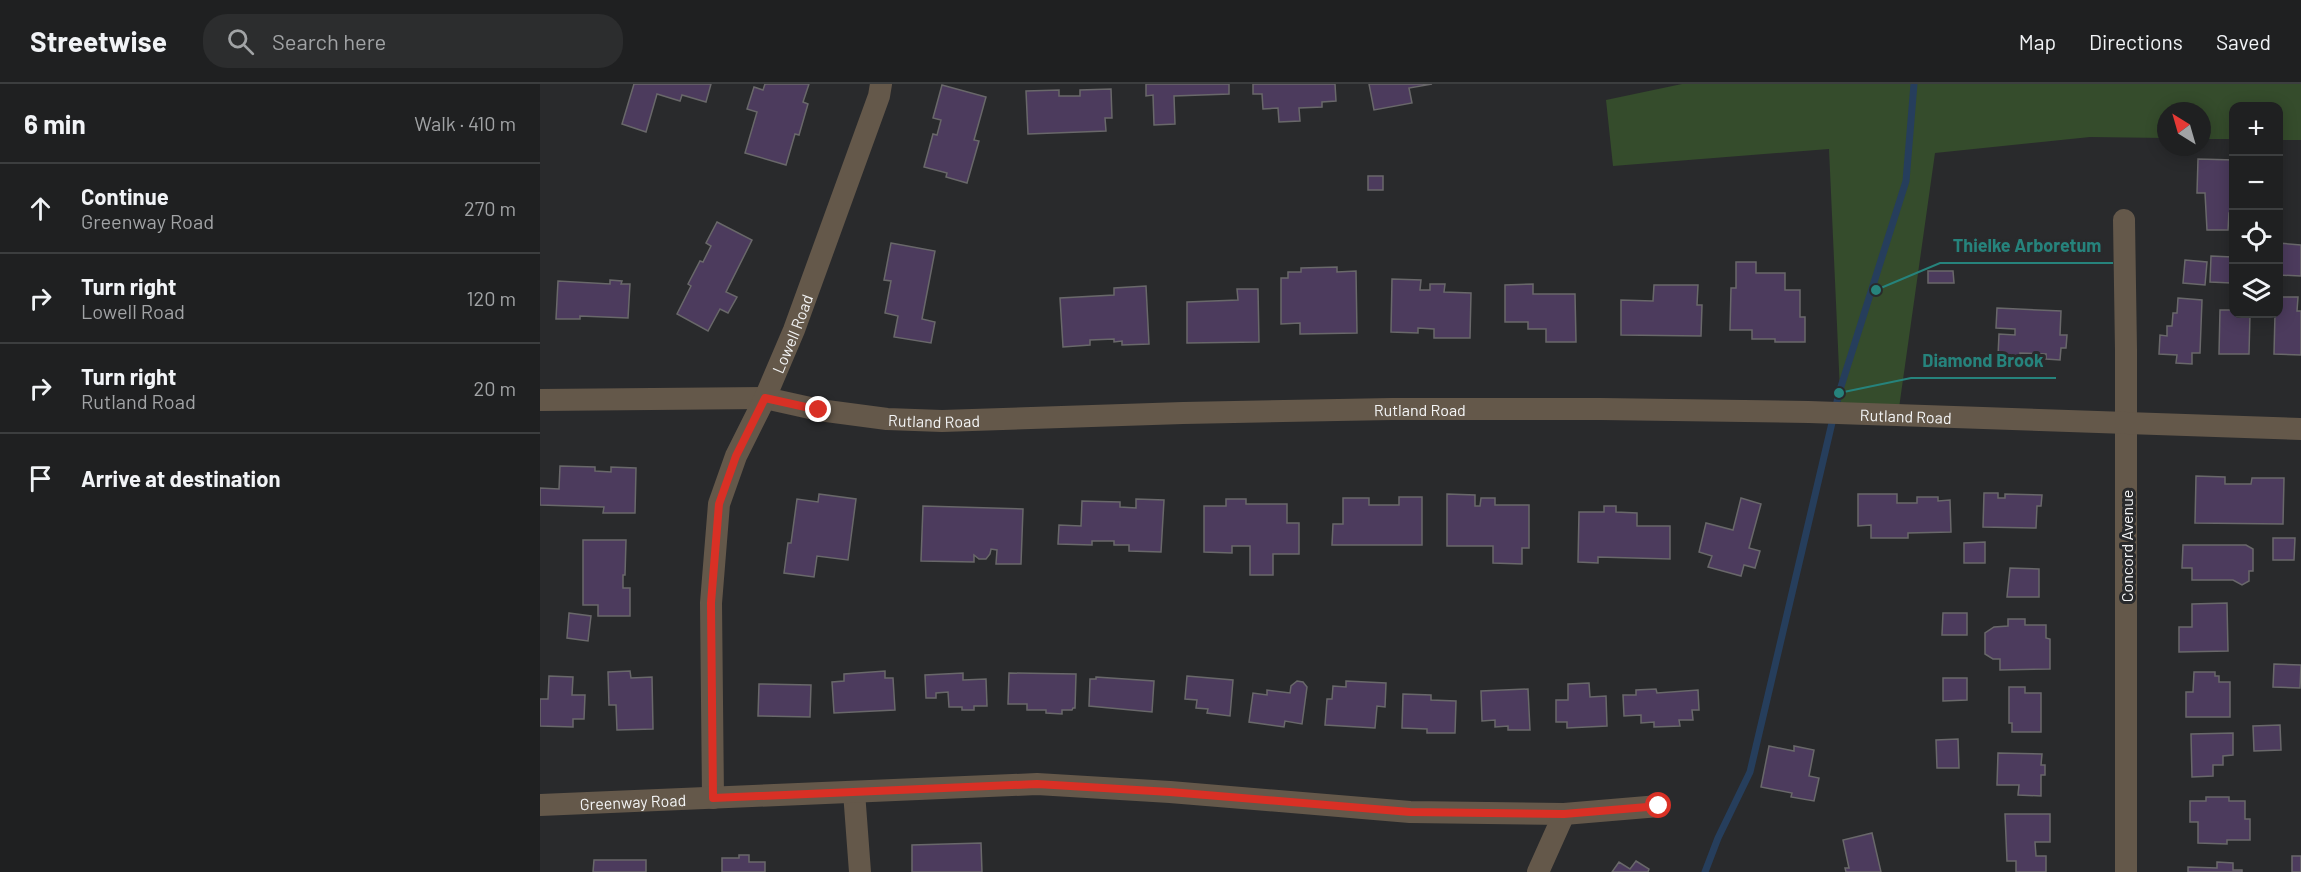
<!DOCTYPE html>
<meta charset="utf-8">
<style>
:root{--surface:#1f2021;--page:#2c2d2e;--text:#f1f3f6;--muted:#a1a3a5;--line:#3c3e3f}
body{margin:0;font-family:Barlow,sans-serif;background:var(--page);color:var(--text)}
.controls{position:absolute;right:18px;top:18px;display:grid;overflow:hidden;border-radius:12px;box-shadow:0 3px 15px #0003}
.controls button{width:54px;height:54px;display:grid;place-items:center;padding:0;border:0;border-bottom:2px solid var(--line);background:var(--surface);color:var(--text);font:30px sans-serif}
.compass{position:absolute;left:1617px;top:18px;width:54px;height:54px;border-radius:50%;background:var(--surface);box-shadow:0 3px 15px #0003;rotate:323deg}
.stop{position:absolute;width:18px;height:18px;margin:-14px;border:4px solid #d93025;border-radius:50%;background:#fff}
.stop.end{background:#d93025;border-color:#fff;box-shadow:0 2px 6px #0008}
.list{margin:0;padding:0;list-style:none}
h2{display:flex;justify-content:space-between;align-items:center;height:78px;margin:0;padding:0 24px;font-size:26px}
h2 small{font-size:20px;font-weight:400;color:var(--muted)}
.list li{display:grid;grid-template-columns:39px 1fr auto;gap:18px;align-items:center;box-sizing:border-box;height:90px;padding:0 24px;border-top:2px solid var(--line)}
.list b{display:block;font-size:22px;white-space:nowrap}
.list p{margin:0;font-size:20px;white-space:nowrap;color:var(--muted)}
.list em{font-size:20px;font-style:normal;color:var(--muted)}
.icon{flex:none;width:33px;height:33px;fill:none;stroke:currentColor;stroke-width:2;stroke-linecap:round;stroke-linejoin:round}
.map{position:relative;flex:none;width:1761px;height:788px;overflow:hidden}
header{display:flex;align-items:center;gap:36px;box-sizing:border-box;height:84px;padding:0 30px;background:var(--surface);border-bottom:2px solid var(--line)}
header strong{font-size:28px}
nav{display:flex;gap:33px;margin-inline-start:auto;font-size:21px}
.search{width:420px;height:54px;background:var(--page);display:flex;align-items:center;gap:15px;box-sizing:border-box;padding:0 21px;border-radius:24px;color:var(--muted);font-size:22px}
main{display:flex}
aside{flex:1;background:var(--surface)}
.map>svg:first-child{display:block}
</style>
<header>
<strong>Streetwise</strong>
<div class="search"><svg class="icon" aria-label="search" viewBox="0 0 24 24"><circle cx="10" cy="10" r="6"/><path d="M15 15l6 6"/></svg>Search here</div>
<nav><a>Map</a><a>Directions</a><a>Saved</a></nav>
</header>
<main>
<aside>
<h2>6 min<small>Walk · 410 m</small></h2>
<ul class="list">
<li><svg class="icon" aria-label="ahead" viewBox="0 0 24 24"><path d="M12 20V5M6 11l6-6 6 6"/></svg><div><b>Continue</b><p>Greenway Road</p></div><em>270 m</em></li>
<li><svg class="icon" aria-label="right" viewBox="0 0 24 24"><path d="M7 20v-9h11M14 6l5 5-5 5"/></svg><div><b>Turn right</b><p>Lowell Road</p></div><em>120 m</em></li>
<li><svg class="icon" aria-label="right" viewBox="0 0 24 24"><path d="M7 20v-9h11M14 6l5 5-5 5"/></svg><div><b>Turn right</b><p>Rutland Road</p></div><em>20 m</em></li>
<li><svg class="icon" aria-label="arrive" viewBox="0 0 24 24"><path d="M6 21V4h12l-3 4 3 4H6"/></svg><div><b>Arrive at destination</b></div></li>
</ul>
</aside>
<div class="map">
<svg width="1761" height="788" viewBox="0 0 1761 788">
<rect width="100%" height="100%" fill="#292a2c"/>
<path fill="#354c2c" d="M 1142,0 L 1761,0 L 1761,56 L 1739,56 L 1738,22 L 1694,22 L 1693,55 L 1662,55 L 1662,27 L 1626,27 L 1626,54 L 1550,53 L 1395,69 L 1358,331 L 1301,329 L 1289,65 L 1073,82 L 1066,16 Z"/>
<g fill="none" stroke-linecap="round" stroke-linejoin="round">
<path stroke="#263e5c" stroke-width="7" d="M 1165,788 L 1178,754 L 1210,688 L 1299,309 L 1366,97 L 1374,0"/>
</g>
<g fill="#4c3b5d" stroke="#69686a" stroke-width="1.5">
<path d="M 94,0 L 171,0 L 166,18 L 142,11 L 140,17 L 117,10 L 106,48 L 82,40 Z"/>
<path d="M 225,0 L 269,0 L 263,18 L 268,20 L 259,51 L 255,50 L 246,81 L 205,69 L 217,28 L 207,25 L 214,3 L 223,6 Z"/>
<path d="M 606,0 L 689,0 L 689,10 L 634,12 L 635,40 L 614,41 L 613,11 L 606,12 Z"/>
<path d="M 713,0 L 795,0 L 796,17 L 782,18 L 782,23 L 759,24 L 760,37 L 739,38 L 738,24 L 723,25 L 722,10 L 713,10 Z"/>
<path d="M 829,0 L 892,0 L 869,4 L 872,19 L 834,26 Z"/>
<path d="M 402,1 L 446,13 L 434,56 L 439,57 L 427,99 L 406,93 L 407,89 L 384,83 L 393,50 L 397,51 L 401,36 L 393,34 Z"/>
<path d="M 571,5 L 572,34 L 565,34 L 566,47 L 488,50 L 486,7 L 519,6 L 519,12 L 540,12 L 540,6 Z"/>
<path d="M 1658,75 L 1694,76 L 1694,129 L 1689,129 L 1688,146 L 1667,146 L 1665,109 L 1657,109 Z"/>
<rect x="828" y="92" width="15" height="14"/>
<path d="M 177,138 L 212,156 L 186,208 L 197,213 L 188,229 L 180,225 L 168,247 L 137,230 L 151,202 L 148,200 L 160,177 L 163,178 L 171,162 L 166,159 Z"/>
<path d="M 351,159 L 395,167 L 382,235 L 395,238 L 391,259 L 354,253 L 358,232 L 345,229 L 351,197 L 344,196 Z"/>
<path d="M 1738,159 L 1761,161 L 1761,192 L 1738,191 Z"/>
<path d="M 1671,172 L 1692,173 L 1691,199 L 1670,198 Z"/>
<path d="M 1645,176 L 1667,178 L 1665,201 L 1643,199 Z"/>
<path d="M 1196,178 L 1216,178 L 1216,189 L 1245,189 L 1245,206 L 1260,206 L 1260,233 L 1265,233 L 1265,258 L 1235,258 L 1235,255 L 1212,255 L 1212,246 L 1190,246 L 1191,204 L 1196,204 Z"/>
<path d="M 797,183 L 797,188 L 816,187 L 817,249 L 760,250 L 760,239 L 741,240 L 741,194 L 748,194 L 748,188 L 761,188 L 761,184 Z"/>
<path d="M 1388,187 L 1413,187 L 1414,199 L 1388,199 Z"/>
<path d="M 852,195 L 881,196 L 880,206 L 890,206 L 890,200 L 905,200 L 904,208 L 931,209 L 930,254 L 894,254 L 894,245 L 878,244 L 878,249 L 851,248 Z"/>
<path d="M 70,196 L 82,197 L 81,200 L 90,200 L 88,234 L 40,232 L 40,235 L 16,235 L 18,197 L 70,200 Z"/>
<path d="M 993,200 L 993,210 L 1035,210 L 1036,258 L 1006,258 L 1006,245 L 988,245 L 988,238 L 965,238 L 965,201 Z"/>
<path d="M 1114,201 L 1158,201 L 1157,221 L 1162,221 L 1161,252 L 1081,251 L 1081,216 L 1113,217 Z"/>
<path d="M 606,202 L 609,260 L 582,261 L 582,257 L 574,258 L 574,255 L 550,256 L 550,261 L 523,263 L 520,214 L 574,211 L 574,204 Z"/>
<path d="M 697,205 L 718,205 L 719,258 L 647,259 L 647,218 L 698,216 Z"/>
<path d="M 1738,213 L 1758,213 L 1757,227 L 1761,227 L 1761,271 L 1734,270 L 1735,230 L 1738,230 Z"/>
<path d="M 1638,214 L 1662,216 L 1660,269 L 1652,269 L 1652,280 L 1636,279 L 1637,271 L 1619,270 L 1620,251 L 1627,252 L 1627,242 L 1632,242 L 1633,229 L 1637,229 Z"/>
<path d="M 1457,224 L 1521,227 L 1520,251 L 1527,251 L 1526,264 L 1521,264 L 1520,276 L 1506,275 L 1506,270 L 1480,269 L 1480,273 L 1458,272 L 1459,250 L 1475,251 L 1475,245 L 1456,244 Z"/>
<path d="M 1680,226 L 1694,226 L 1694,230 L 1710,230 L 1709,270 L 1679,270 Z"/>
<path d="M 20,382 L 55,383 L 55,387 L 71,388 L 71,383 L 96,384 L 95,429 L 63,429 L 64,423 L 0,421 L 0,404 L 19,405 Z"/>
<path d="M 1656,392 L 1685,393 L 1685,400 L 1711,400 L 1712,394 L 1744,394 L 1743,440 L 1655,439 Z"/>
<path d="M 1444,409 L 1458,409 L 1458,414 L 1465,414 L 1465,410 L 1502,411 L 1501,422 L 1497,422 L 1496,444 L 1443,443 Z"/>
<path d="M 279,410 L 316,415 L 308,476 L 277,472 L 274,493 L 244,489 L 248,459 L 251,459 L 257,415 L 278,418 Z"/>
<path d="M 907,410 L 935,411 L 935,422 L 940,422 L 941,414 L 955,414 L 955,421 L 989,421 L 989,464 L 982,464 L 982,480 L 953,479 L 953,462 L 907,462 Z"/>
<path d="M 1318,410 L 1357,410 L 1357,419 L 1377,419 L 1377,413 L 1398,413 L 1398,417 L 1410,416 L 1411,448 L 1368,449 L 1368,454 L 1331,454 L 1331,441 L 1318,442 Z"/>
<path d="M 859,413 L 882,413 L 882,461 L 792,461 L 793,440 L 803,440 L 803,414 L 829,414 L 829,421 L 859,421 Z"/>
<path d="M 1201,414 L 1221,420 L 1209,464 L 1220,467 L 1215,484 L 1204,481 L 1201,492 L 1168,483 L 1172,472 L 1159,468 L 1166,439 L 1193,446 Z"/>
<path d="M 596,415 L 624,416 L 621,468 L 589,467 L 589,461 L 574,461 L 574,457 L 552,457 L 552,461 L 518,460 L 519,441 L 541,442 L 542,417 L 580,418 L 580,423 L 596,424 Z"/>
<path d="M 686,415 L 706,415 L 706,420 L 747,420 L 747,439 L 759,439 L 759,470 L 733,470 L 733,491 L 710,491 L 710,462 L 692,462 L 692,469 L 664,468 L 664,422 L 686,422 Z"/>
<path d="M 383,422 L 483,425 L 481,480 L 456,480 L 457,466 L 451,465 L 450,470 L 446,475 L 439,475 L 434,471 L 434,478 L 381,477 Z"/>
<path d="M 1064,422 L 1076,422 L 1076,428 L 1097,429 L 1097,442 L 1130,442 L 1130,475 L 1058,473 L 1058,479 L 1038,478 L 1039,428 L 1064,428 Z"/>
<path d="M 1733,454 L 1755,454 L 1754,476 L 1733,476 Z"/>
<path d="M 43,456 L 86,456 L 85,491 L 83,491 L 83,504 L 90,504 L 90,532 L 58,532 L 58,521 L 43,521 Z"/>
<path d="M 1445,458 L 1445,479 L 1424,479 L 1424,459 Z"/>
<path d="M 1643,461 L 1706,461 L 1713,465 L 1713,487 L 1709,487 L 1709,497 L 1702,501 L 1693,496 L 1652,496 L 1652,484 L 1642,484 Z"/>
<path d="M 1470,484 L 1499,485 L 1499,513 L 1467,513 Z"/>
<path d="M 1687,519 L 1688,567 L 1639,568 L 1639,543 L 1652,543 L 1652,520 Z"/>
<path d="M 29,529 L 51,532 L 48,557 L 27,554 Z"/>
<path d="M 1403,529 L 1427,529 L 1427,551 L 1402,551 Z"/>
<path d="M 1468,535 L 1485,535 L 1485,541 L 1506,541 L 1506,554 L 1510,555 L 1510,585 L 1460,586 L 1460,575 L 1453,575 L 1445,570 L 1445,549 L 1454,543 L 1468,542 Z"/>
<path d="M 1734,580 L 1761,581 L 1760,604 L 1733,603 Z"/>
<path d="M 90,587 L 91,594 L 112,593 L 113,645 L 77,646 L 76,621 L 69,621 L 68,588 Z"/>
<path d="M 345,587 L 345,594 L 353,594 L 355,626 L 294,629 L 292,598 L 304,597 L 304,590 Z"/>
<path d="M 1654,588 L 1675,588 L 1675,592 L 1679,592 L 1679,598 L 1690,598 L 1690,633 L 1646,633 L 1646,608 L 1653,608 Z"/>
<path d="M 423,589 L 423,596 L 446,595 L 447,622 L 434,622 L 434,626 L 422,626 L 422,623 L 409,623 L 408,608 L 396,609 L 396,614 L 386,614 L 385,591 Z"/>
<path d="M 469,589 L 536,590 L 535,624 L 533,624 L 532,626 L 522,626 L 522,630 L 506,629 L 506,626 L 487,626 L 487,620 L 468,620 Z"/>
<path d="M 9,592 L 33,593 L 32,611 L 45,611 L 44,635 L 33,635 L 33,643 L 0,642 L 0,615 L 8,615 Z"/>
<path d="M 647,592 L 693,596 L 690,632 L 667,629 L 668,625 L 656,624 L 657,616 L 645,615 Z"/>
<path d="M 556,593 L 614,597 L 612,628 L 549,622 L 550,595 L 556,595 Z"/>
<path d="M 1403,594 L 1427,594 L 1427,616 L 1403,617 Z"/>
<path d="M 757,597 L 763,598 L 767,603 L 762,640 L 745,637 L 744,643 L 709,638 L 713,609 L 727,611 L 727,606 L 750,609 L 751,602 Z"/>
<path d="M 806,597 L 846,599 L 845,623 L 837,622 L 835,644 L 785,641 L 787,615 L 792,615 L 793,602 L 806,603 Z"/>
<path d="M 1049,599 L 1050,613 L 1066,612 L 1067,642 L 1027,644 L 1027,638 L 1016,638 L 1016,616 L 1028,616 L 1028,600 Z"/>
<path d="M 219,600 L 271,601 L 270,633 L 218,632 Z"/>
<path d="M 1469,603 L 1485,603 L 1485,609 L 1501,609 L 1501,648 L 1472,648 L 1472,639 L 1469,639 Z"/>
<path d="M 988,605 L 990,646 L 968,646 L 968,642 L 955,643 L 955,636 L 942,637 L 941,607 Z"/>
<path d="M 1116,605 L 1117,609 L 1158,606 L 1159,626 L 1152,626 L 1153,636 L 1139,636 L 1140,642 L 1114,643 L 1114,638 L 1101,639 L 1101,631 L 1084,632 L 1083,611 L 1096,611 L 1096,606 Z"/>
<path d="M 863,610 L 891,611 L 891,616 L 916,617 L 915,649 L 887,649 L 887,645 L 862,644 Z"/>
<path d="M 1740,641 L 1741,666 L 1714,667 L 1713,642 Z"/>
<path d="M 1693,649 L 1693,671 L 1683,672 L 1683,681 L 1673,681 L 1673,692 L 1652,693 L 1651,650 Z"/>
<path d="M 1418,655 L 1419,684 L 1397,684 L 1396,656 Z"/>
<path d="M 1229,662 L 1254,667 L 1254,662 L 1274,666 L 1269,692 L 1279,694 L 1274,717 L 1251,713 L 1252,709 L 1221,703 Z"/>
<path d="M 1458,669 L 1502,670 L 1501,681 L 1505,681 L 1505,691 L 1501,691 L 1501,712 L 1478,711 L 1479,701 L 1457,701 Z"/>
<path d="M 1666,713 L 1689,713 L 1689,717 L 1705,717 L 1705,735 L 1710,735 L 1710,756 L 1687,756 L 1687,760 L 1658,759 L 1658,738 L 1650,738 L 1650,717 L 1666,717 Z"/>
<path d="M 1465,730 L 1510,730 L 1510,758 L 1495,758 L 1496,772 L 1506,772 L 1506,788 L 1476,788 L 1476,777 L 1467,777 Z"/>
<path d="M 1332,749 L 1341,788 L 1306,788 L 1305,784 L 1309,784 L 1303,756 Z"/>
<path d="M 441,759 L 442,788 L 372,788 L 372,761 Z"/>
<path d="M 199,771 L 209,771 L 209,778 L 225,778 L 225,788 L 182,788 L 182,774 L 199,774 Z"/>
<rect x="1752" y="772" width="9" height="16"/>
<path d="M 54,776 L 106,776 L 106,788 L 53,788 Z"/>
<path d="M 1096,777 L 1109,785 L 1108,788 L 1072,788 L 1079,778 L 1090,785 Z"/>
<path d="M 1677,778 L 1693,779 L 1693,786 L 1702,786 L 1702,788 L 1648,788 L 1648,783 L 1677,784 Z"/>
</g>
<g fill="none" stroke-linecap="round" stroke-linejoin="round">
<g stroke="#64584a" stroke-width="22">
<path d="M 1584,136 L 1586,266 L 1586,788"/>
<path id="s1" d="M 0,316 L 225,314 L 279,326 L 347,335 L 402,337 L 643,329 L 852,325 L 1061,325 L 1269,328 L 1761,345"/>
<path d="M 314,708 L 320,788"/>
<path id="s2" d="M 173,714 L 171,519 L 179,420 L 196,372 L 225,314 L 254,246 L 339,12 L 341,0"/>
<path id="s3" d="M 0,721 L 497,700 L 630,708 L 870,728 L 1024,730 L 1119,722"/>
<path d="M 998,788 L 1024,730"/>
</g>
</g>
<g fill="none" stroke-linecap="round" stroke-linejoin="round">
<path stroke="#d93025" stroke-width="8" d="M 279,326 L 225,314 L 196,372 L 179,420 L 171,519 L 173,714 L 497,700 L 630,708 L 870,728 L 1024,730 L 1119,722"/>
</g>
<g text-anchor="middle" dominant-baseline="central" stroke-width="6" stroke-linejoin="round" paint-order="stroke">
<g font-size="16" fill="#f4f5f6" stroke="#292a2c">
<text stroke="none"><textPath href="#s2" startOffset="480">Lowell Road</textPath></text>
<text stroke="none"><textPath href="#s1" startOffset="882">Rutland Road</textPath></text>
<text stroke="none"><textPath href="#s1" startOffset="1368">Rutland Road</textPath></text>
<text stroke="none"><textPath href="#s1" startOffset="396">Rutland Road</textPath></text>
<text transform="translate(1586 462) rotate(-90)">Concord Avenue</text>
<text stroke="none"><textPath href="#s3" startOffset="93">Greenway Road</textPath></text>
</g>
</g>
<path fill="none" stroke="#26837c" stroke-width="2" d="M1336 206L1400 179H1573M1299 309L1371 294H1516"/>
<g fill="#26837c" stroke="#292a2c" stroke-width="2">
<circle cx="1336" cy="206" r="6"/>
<circle cx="1299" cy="309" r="6"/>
</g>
<g font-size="18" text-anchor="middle" font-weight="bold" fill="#26837c" stroke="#292a2c" stroke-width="6" stroke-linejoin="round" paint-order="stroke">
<text x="1487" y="168">Thielke Arboretum</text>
<text x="1443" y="283">Diamond Brook</text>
</g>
</svg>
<div class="controls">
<button>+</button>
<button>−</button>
<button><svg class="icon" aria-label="locate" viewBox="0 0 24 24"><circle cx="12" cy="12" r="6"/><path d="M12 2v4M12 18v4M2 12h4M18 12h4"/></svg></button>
<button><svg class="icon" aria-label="layers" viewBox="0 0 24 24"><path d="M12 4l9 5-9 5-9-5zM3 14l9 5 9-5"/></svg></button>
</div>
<svg class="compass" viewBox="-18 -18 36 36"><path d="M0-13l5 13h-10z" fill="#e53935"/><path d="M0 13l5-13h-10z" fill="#a1a3a5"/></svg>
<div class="stop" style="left:1119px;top:722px"></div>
<div class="stop end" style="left:279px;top:326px"></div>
</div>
</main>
